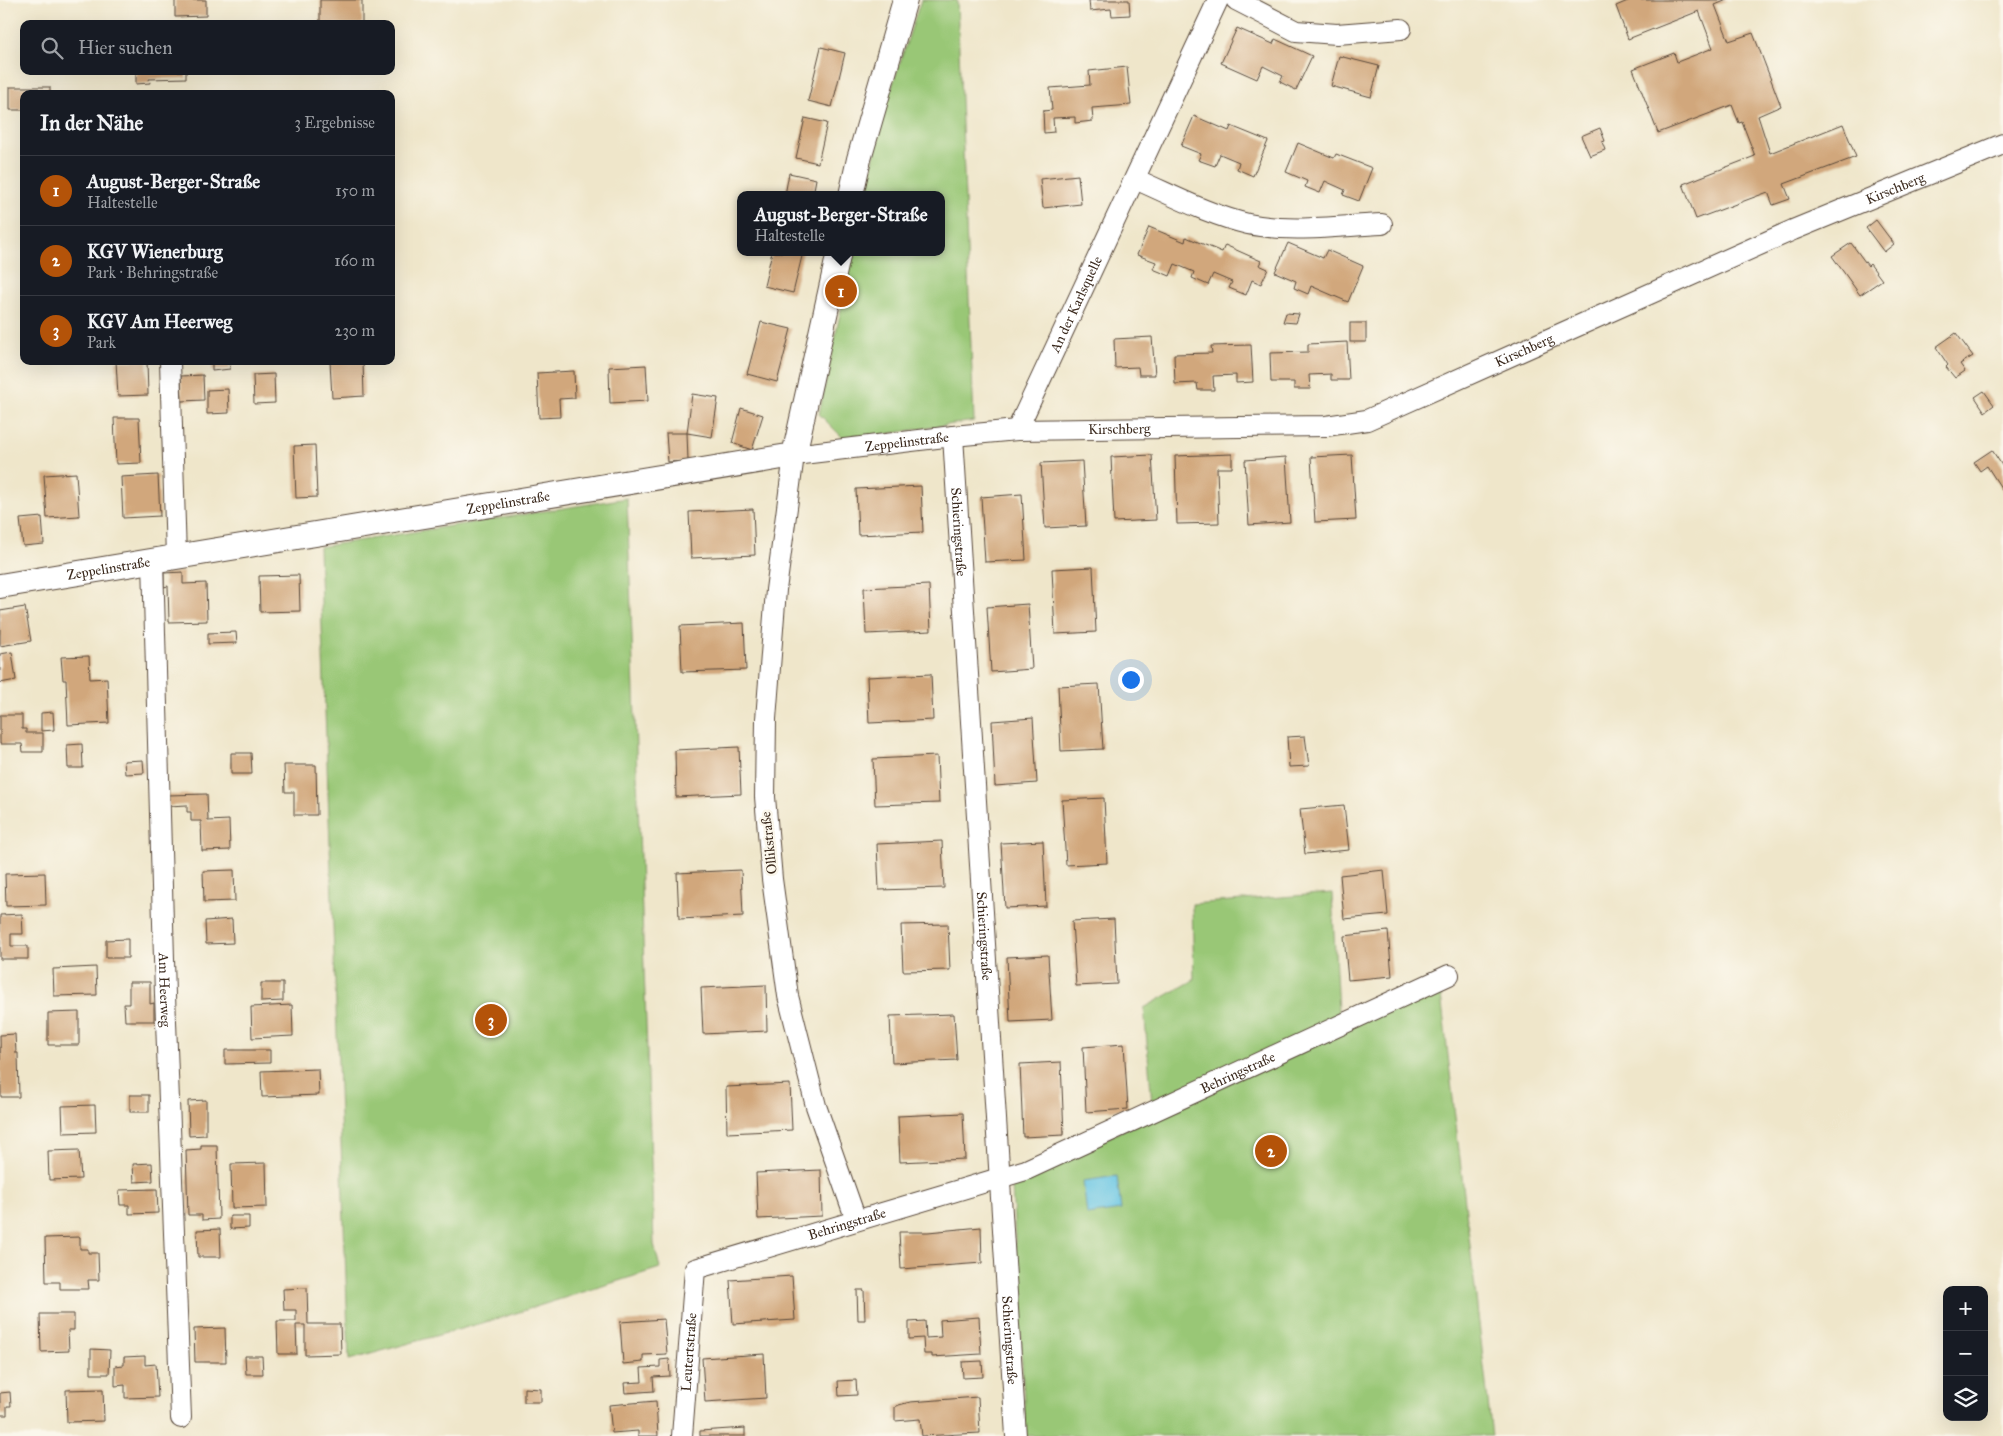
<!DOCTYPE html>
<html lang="de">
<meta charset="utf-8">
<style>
:root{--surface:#171b24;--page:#242831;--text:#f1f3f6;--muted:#9ea1a6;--line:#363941;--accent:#b45309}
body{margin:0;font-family:"IM FELL Great Primer",serif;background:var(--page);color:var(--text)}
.controls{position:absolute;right:15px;bottom:15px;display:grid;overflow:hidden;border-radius:10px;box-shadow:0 5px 20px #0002}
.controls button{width:45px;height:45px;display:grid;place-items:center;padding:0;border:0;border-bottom:1px solid var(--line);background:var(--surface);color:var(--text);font:25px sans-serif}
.you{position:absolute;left:1130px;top:679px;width:18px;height:18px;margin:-12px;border:4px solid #fff;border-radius:50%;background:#1a73e8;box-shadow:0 0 0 8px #1a73e833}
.badge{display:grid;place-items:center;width:32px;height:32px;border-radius:50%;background:var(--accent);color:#fff;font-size:16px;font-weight:700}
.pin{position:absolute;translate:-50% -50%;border:2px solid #fff;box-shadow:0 1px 5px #0006}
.popup{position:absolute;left:737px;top:191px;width:208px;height:65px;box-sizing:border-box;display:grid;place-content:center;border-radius:10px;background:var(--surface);filter:drop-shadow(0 1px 4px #0005);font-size:16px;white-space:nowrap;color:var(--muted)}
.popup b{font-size:19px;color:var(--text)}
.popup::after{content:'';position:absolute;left:50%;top:100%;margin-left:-10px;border:10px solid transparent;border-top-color:var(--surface)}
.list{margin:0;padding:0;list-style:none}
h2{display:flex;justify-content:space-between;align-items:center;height:65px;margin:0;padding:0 20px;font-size:21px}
h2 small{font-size:16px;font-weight:400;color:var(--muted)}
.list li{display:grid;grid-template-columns:32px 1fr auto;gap:15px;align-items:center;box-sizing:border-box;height:70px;padding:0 20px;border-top:1px solid var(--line)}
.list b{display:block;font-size:19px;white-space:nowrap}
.list p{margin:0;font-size:16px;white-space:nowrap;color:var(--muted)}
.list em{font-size:16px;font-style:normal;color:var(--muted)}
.icon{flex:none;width:28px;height:28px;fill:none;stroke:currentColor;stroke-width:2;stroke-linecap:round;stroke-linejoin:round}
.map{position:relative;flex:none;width:2003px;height:1436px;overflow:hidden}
.search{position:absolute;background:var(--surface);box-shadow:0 5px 20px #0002;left:20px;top:20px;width:375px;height:55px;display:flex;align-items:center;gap:12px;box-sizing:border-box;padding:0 18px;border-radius:10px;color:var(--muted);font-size:19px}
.panel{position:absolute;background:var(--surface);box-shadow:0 5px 20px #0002;left:20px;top:90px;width:375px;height:275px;border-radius:10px}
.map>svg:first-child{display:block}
</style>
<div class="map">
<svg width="2003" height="1436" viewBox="0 0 2003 1436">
<rect width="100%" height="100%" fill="#fbf7ec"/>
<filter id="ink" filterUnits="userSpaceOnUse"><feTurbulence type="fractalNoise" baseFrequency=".02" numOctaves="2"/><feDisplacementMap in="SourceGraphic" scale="10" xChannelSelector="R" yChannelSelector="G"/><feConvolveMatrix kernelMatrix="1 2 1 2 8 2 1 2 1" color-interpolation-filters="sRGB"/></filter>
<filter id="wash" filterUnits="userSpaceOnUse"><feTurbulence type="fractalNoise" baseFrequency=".0096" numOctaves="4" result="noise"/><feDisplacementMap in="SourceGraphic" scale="20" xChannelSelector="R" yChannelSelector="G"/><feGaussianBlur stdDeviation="1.12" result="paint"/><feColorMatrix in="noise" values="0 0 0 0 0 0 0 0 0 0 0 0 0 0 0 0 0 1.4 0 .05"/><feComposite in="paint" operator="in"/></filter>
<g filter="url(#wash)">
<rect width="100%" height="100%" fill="#efe6ca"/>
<g fill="#99c776" stroke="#6a784a">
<path d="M 921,0 L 957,0 L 974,421 L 845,440 L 819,414 L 853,252 L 941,252 L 941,195 L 866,195 L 883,113 Z"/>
<path d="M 627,498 L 654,1244 L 660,1268 L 500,1318 L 349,1360 L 319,547 Z"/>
<path d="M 1332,893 L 1339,1031 L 1440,986 L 1492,1436 L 1026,1436 L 1012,1186 L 1153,1115 L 1144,1008 L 1194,980 L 1192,904 Z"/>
</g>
<path fill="#65c5e3" stroke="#507880" d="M 1117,1176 L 1121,1210 L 1087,1215 L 1083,1181 Z"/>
<g id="blocks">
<g fill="#d1a77b">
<path d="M 175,0 L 206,0 L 206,16 L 175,17 Z"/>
<rect x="320" y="0" width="42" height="24"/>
<path d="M 1089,0 L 1129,0 L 1130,15 L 1112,16 L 1111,9 L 1090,11 Z"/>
<path d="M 1630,0 L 1727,0 L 1715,5 L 1729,41 L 1753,33 L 1781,106 L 1758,116 L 1770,153 L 1843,124 L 1856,157 L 1784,184 L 1790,199 L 1773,205 L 1768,192 L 1696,219 L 1683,184 L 1755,156 L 1742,122 L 1739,123 L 1732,105 L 1658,133 L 1633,69 L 1674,53 L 1677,62 L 1713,48 L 1699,11 L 1628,39 L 1616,6 Z"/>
<path d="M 1237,28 L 1273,44 L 1275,39 L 1312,56 L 1296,90 L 1280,82 L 1283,76 L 1263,66 L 1257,79 L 1221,63 Z"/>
<path d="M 821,47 L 845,53 L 832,107 L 808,101 Z"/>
<path d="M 1339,56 L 1379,66 L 1371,97 L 1331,86 Z"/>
<path d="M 1127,67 L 1131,105 L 1092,108 L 1093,121 L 1075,123 L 1075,117 L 1053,118 L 1054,132 L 1044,133 L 1043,111 L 1052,110 L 1050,88 L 1090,85 L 1089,71 Z"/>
<path d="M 136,71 L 186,71 L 186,78 L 149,79 L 150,83 L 136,84 Z"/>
<path d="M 10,87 L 50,87 L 50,94 L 24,94 L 24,110 L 10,110 Z"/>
<path d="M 1194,116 L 1229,131 L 1231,126 L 1268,141 L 1253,176 L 1237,169 L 1239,162 L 1220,154 L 1215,166 L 1198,160 L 1201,154 L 1181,146 Z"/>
<path d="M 805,118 L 827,123 L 818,163 L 796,158 Z"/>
<path d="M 1600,128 L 1605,141 L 1602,142 L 1605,150 L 1590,156 L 1581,136 Z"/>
<path d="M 1298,143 L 1334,158 L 1336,154 L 1372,168 L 1359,201 L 1343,195 L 1345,190 L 1325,181 L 1320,193 L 1305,187 L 1307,181 L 1286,172 Z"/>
<path d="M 789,173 L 816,179 L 813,195 L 785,195 Z"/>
<path d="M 1078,175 L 1081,204 L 1043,208 L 1040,179 Z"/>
<path d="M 1876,220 L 1894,244 L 1884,252 L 1866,228 Z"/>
<path d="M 1149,227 L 1185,242 L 1186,237 L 1222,252 L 1225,245 L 1261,261 L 1259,265 L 1268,269 L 1261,284 L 1252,280 L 1246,295 L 1229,288 L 1232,282 L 1213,274 L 1208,285 L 1192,278 L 1194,272 L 1175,264 L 1170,276 L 1153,269 L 1156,262 L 1137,255 Z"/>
<path d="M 1288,243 L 1323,258 L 1327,250 L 1363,266 L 1348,302 L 1311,286 L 1308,294 L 1294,288 L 1296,281 L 1275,272 Z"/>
<path d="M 1851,243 L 1868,266 L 1870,264 L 1882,280 L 1860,295 L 1832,256 Z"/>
<path d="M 772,252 L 803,252 L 793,293 L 764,286 Z"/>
<path d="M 1286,313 L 1299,314 L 1296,323 L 1283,322 Z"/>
<path d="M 761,322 L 791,329 L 777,382 L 747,374 Z"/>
<rect x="1350" y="323" width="16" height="19"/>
<path d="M 1956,333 L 1973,356 L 1960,364 L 1965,371 L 1955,378 L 1946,367 L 1948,365 L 1936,347 Z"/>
<path d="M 1152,337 L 1155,375 L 1139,375 L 1138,367 L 1115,368 L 1114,339 Z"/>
<path d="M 1347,342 L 1349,380 L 1331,380 L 1331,374 L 1309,375 L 1310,389 L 1294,389 L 1294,382 L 1271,382 L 1270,353 L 1308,352 L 1308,344 Z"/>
<path d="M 1251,345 L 1253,382 L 1236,383 L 1236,375 L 1213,376 L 1214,390 L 1198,390 L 1197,383 L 1175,384 L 1174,354 L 1212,353 L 1211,346 Z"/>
<path d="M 116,361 L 147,361 L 148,395 L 118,396 Z"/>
<path d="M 212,361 L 229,361 L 230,369 L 212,371 Z"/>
<path d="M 330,361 L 363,361 L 364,396 L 332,398 Z"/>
<path d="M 646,365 L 648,401 L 610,403 L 609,367 Z"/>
<path d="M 574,371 L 575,398 L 559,399 L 560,417 L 539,418 L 537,373 Z"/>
<path d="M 274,374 L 275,403 L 254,404 L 253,375 Z"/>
<path d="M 203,375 L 204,400 L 182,401 L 181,376 Z"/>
<path d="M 228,389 L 229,413 L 207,414 L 207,390 Z"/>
<path d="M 1984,391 L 1994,405 L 1985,412 L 1975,397 Z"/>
<path d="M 692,394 L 718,398 L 712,437 L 687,433 Z"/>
<path d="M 741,408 L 763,415 L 752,450 L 732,443 Z"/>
<path d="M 114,418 L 139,418 L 141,463 L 116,464 Z"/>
<path d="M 666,433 L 687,433 L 688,461 L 668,462 Z"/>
<path d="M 315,445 L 317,497 L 296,498 L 294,446 Z"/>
<path d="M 1992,450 L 2003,467 L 2003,491 L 1987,466 L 1980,471 L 1974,462 Z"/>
<path d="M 1232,454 L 1232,468 L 1217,468 L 1219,523 L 1177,524 L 1175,456 Z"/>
<path d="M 1152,455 L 1156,520 L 1114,522 L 1111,457 Z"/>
<path d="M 1352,455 L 1356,520 L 1315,522 L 1311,457 Z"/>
<path d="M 1286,457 L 1290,522 L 1249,525 L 1245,460 Z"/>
<path d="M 1082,461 L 1086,526 L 1045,528 L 1041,463 Z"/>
<path d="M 76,473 L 79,516 L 47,518 L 44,475 Z"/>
<path d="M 158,475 L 160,516 L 123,518 L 121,477 Z"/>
<path d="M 921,486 L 923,532 L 858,535 L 856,489 Z"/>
<path d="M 1022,494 L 1026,560 L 985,562 L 981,497 Z"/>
<path d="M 753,509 L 755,555 L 691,558 L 689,512 Z"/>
<path d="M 42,517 L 44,544 L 23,546 L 20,519 Z"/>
<path d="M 1093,567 L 1096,632 L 1055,634 L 1052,569 Z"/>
<path d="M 183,572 L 183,584 L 206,583 L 207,621 L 169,622 L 168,586 L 164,587 L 164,573 Z"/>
<path d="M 299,575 L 300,611 L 260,612 L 259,576 Z"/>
<path d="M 929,585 L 931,631 L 866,634 L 864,588 Z"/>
<path d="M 1028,604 L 1032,669 L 991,672 L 987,607 Z"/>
<path d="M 25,607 L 31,641 L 0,646 L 0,611 Z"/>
<path d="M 744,623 L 746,670 L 682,672 L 680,626 Z"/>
<path d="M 236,632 L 237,643 L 208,644 L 208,633 Z"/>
<path d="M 12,652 L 16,680 L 0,683 L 0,654 Z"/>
<path d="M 89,656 L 90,679 L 107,678 L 109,723 L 68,725 L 66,680 L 63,680 L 61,657 Z"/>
<path d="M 931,674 L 933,720 L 869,723 L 867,677 Z"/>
<path d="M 1099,684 L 1103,749 L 1061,751 L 1058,686 Z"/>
<path d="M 53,712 L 54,730 L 41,731 L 41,713 Z"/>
<path d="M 0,715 L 22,715 L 22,729 L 26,729 L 26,733 L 43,733 L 43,752 L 23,752 L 22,744 L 0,744 Z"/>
<path d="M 1033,718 L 1037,783 L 995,786 L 992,721 Z"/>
<path d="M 1305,736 L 1309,766 L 1289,767 L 1287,737 Z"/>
<path d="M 82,744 L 83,768 L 68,768 L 67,745 Z"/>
<path d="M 739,747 L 741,794 L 676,797 L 675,750 Z"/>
<path d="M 231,753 L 251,753 L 252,774 L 231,774 Z"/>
<path d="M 937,756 L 939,803 L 875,805 L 873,759 Z"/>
<path d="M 143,760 L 144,773 L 125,774 L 124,761 Z"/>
<path d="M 284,765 L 316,765 L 317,815 L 294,815 L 294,792 L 285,792 Z"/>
<path d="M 207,794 L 208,821 L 229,820 L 230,850 L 202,851 L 201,821 L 191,821 L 191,812 L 187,812 L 187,805 L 168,806 L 168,795 Z"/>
<path d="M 1104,798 L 1107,863 L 1066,865 L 1062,800 Z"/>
<path d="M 1344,805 L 1349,850 L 1305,854 L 1300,809 Z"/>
<path d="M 942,841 L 944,888 L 879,890 L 877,844 Z"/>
<path d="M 1043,841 L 1046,906 L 1005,908 L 1001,843 Z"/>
<path d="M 234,870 L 235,901 L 204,902 L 203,871 Z"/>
<path d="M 741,870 L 743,916 L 679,919 L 677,873 Z"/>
<path d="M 1384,870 L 1388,915 L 1344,919 L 1340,875 Z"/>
<path d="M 45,873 L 46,905 L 6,906 L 5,874 Z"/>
<path d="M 22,914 L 23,934 L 11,934 L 11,946 L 28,946 L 28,959 L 0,959 L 0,915 Z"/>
<path d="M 232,919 L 233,943 L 206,944 L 205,921 Z"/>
<path d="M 1114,919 L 1117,984 L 1076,986 L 1072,921 Z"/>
<path d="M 948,924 L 950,970 L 903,971 L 901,925 Z"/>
<path d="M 1388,931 L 1392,976 L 1348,980 L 1344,936 Z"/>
<path d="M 128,939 L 128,958 L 106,958 L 106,940 Z"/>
<path d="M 1048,955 L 1052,1020 L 1010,1022 L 1007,957 Z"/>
<path d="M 96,967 L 97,995 L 54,996 L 53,969 Z"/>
<path d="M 129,982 L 150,982 L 150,1004 L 154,1003 L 154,1021 L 125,1021 L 124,1004 L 129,1004 Z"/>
<path d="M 261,983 L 283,983 L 283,1001 L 261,1002 Z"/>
<path d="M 766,985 L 767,1031 L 703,1034 L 701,988 Z"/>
<path d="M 292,1005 L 293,1036 L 252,1038 L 251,1007 Z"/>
<path d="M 79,1012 L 79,1045 L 48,1045 L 48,1013 Z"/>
<path d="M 954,1014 L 957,1060 L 892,1063 L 890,1016 Z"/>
<path d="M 15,1034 L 16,1053 L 18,1053 L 19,1097 L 1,1097 L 0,1035 Z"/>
<path d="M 1124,1044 L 1128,1109 L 1086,1112 L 1083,1047 Z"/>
<path d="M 225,1050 L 270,1050 L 270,1063 L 225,1064 Z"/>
<path d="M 1061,1062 L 1064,1135 L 1023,1137 L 1020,1064 Z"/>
<path d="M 318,1069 L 319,1095 L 262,1097 L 261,1071 Z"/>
<path d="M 790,1084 L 792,1130 L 727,1133 L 726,1087 Z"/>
<rect x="130" y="1095" width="19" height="17"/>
<path d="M 206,1100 L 206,1135 L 189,1136 L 188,1101 Z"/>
<path d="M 95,1105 L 96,1132 L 63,1133 L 62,1106 Z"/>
<path d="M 963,1113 L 965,1159 L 900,1162 L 898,1116 Z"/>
<path d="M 201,1145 L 217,1145 L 219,1219 L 202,1220 L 202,1215 L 188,1215 L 186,1150 L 201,1149 Z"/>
<path d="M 79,1150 L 81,1179 L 49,1180 L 48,1151 Z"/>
<path d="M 152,1163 L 153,1181 L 134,1182 L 133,1164 Z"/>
<path d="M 266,1163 L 267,1207 L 232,1208 L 231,1164 Z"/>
<path d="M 821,1170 L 822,1216 L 758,1219 L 756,1173 Z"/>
<path d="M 157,1189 L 158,1213 L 129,1214 L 129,1205 L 120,1205 L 119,1190 Z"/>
<path d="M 230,1216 L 249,1216 L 249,1228 L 230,1229 Z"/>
<path d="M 981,1227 L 982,1263 L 901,1269 L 899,1232 L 928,1232 Z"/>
<path d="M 220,1229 L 221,1257 L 198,1257 L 197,1230 Z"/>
<path d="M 80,1237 L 80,1249 L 88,1249 L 88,1253 L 98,1253 L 99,1280 L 88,1280 L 89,1289 L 60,1289 L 60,1282 L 46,1282 L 45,1238 Z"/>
<path d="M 792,1276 L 795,1320 L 733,1324 L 730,1280 Z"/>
<path d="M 307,1288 L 308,1324 L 340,1324 L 341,1354 L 305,1355 L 305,1325 L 296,1325 L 297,1354 L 278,1354 L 277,1321 L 296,1321 L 296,1310 L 284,1310 L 283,1289 Z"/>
<path d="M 857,1290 L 864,1290 L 865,1320 L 858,1320 Z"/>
<path d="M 40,1314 L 74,1314 L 74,1330 L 68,1330 L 69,1351 L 41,1352 Z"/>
<path d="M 979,1317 L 981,1354 L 932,1357 L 932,1354 L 924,1354 L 923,1338 L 909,1339 L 909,1322 L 925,1321 L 926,1338 L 941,1337 L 940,1320 Z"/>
<path d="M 664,1319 L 667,1354 L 643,1355 L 643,1362 L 623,1364 L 620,1322 Z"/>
<path d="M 225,1328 L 226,1362 L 195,1362 L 194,1329 Z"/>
<path d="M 91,1349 L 110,1350 L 109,1374 L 91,1374 Z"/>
<path d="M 764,1354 L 766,1398 L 705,1402 L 702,1358 Z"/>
<path d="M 145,1356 L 145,1365 L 156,1364 L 158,1397 L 125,1398 L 125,1385 L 115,1386 L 115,1366 L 124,1365 L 124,1357 Z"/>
<path d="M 245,1356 L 262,1356 L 263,1374 L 246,1374 Z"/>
<path d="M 669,1359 L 670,1376 L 653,1377 L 654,1391 L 625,1393 L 624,1383 L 642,1382 L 641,1368 L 660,1367 L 660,1360 Z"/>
<path d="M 982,1361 L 983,1377 L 963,1378 L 962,1362 Z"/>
<path d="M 856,1380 L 857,1395 L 839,1396 L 838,1381 Z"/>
<path d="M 524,1388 L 541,1389 L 541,1402 L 524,1402 Z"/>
<path d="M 103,1389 L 104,1421 L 67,1422 L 66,1390 Z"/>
<path d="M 10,1392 L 11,1406 L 7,1406 L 7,1415 L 0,1415 L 0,1393 Z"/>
<path d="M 978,1397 L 980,1433 L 922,1436 L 920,1419 L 895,1421 L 895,1407 L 899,1405 L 910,1402 Z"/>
<path d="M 656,1401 L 658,1436 L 638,1436 L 638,1431 L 612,1433 L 609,1405 Z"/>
<path d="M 745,1428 L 745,1436 L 700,1436 L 700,1431 Z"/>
</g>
</g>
</g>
<g filter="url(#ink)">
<use href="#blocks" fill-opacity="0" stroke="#564638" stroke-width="1"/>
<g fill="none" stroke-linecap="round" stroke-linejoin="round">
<defs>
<g id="minor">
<path d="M 1236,0 L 1296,31 L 1337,34 L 1401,29"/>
<path d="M 1135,179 C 1172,195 1209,215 1248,224 C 1291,233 1338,226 1382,224"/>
<path d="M 170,361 L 176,557"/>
<path id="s1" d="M 1017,430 L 1218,0"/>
<path id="s2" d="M 953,436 L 1016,1436"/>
<path id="s3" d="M 153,561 L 165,995 L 181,1418"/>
<path id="s4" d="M 856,1220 L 816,1106 L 788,996 L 772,879 L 765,797 L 766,719 L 776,590 L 794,455 L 953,436 L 1017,430 L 1326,426 L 1367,420 L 1793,230 L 2003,144"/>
<path id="s5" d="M 682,1436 L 695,1269 L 1026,1170 L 1449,975"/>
</g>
<g id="tertiary">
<path d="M 851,195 L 859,159 L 905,0"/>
<path id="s6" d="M 0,586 L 794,455 L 839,252"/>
</g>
</defs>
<use href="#minor" stroke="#564638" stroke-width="22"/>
<use href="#tertiary" stroke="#564638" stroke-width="26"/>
<use href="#minor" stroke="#fff" stroke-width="20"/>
<use href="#tertiary" stroke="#fff" stroke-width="24"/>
</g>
</g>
<g text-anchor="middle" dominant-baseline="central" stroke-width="5" stroke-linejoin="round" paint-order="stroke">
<g font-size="14" fill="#3b2a1e" stroke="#fbf7ec">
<text stroke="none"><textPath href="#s4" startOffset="1930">Kirschberg</textPath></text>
<text stroke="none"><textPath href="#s1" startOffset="139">An der Karlsquelle</textPath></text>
<text stroke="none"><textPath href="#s4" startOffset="1525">Kirschberg</textPath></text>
<text stroke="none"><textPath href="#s4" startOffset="1105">Kirschberg</textPath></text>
<text stroke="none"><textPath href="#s4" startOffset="892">Zeppelinstraße</textPath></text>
<text stroke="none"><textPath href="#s6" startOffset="515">Zeppelinstraße</textPath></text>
<text stroke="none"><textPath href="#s2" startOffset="96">Schieringstraße</textPath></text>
<text stroke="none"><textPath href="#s6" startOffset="110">Zeppelinstraße</textPath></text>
<text transform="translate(769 843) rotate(-96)">Ollikstraße</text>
<text stroke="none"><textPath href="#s2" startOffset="501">Schieringstraße</textPath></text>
<text stroke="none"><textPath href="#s3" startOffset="429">Am Heerweg</textPath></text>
<text stroke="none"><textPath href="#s5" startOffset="746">Behringstraße</textPath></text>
<text stroke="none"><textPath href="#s5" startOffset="326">Behringstraße</textPath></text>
<text stroke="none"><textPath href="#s2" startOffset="906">Schieringstraße</textPath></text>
<text stroke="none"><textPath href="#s5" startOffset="84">Leutertstraße</textPath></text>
</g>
</g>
</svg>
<div class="controls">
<button>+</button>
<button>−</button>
<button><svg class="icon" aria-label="layers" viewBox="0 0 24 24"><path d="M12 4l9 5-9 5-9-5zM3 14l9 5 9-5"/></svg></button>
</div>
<div class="you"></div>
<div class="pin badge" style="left:841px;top:291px">1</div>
<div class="popup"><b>August-Berger-Straße</b>Haltestelle</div>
<div class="pin badge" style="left:1271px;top:1151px">2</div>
<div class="pin badge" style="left:491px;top:1020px">3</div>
<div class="search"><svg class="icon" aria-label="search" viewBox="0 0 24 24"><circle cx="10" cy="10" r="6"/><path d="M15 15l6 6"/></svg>Hier suchen</div>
<section class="panel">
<h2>In der Nähe<small>3 Ergebnisse</small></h2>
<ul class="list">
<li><span class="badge">1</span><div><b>August-Berger-Straße</b><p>Haltestelle</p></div><em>150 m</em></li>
<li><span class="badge">2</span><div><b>KGV Wienerburg</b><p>Park · Behringstraße</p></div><em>160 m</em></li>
<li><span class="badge">3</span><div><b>KGV Am Heerweg</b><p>Park</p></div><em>230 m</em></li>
</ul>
</section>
</div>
